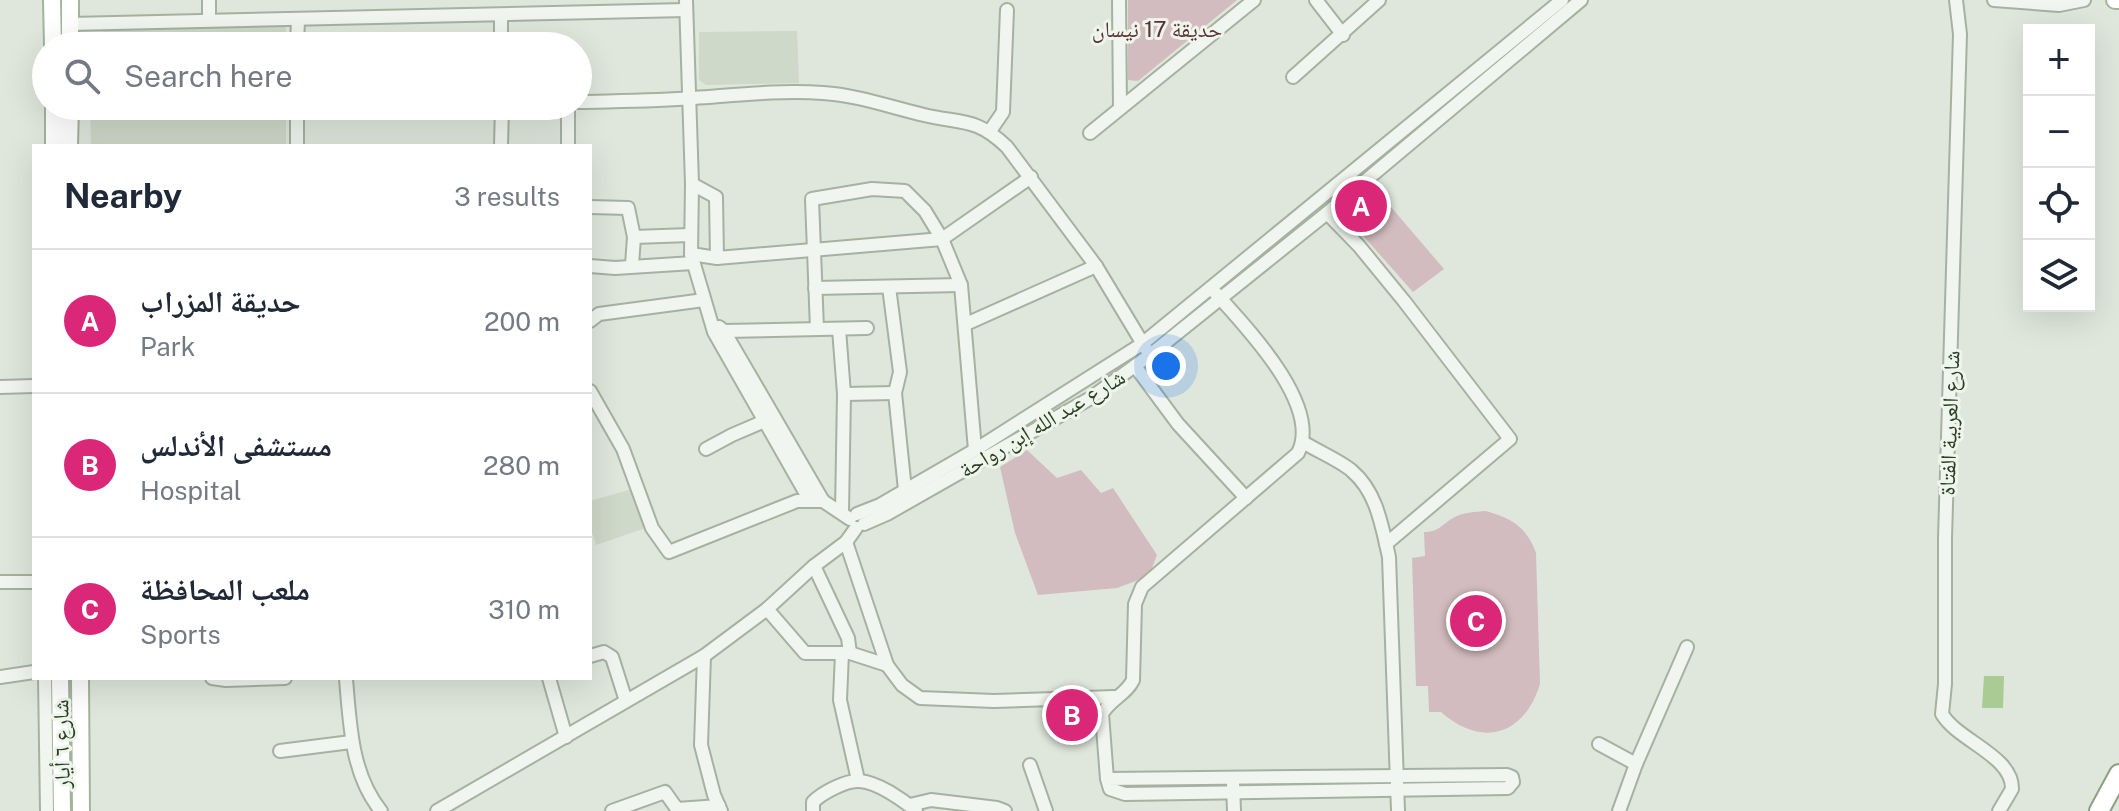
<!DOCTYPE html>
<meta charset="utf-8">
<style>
:root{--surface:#fff;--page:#f2f2f3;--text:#1f2937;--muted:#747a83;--line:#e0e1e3;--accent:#db2777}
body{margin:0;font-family:"Public Sans","Noto Naskh Arabic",sans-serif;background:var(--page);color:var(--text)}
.controls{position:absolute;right:24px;top:24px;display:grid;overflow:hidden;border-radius:0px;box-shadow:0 8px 32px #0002}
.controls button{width:72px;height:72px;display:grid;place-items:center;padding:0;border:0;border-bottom:2px solid var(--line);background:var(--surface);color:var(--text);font:40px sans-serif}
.you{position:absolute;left:1166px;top:366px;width:28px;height:28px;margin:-20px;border:6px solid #fff;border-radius:50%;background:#1a73e8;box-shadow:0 0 0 12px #1a73e833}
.badge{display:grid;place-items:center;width:52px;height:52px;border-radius:50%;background:var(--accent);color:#fff;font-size:26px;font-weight:700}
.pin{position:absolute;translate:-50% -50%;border:4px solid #fff;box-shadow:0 2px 8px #0006}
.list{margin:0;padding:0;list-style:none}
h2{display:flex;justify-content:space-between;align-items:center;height:104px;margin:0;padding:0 32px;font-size:34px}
h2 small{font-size:26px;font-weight:400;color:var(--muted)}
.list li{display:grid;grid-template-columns:52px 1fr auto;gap:24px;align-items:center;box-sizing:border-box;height:144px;padding:0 32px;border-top:2px solid var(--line)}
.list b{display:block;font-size:30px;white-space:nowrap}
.list p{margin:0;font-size:26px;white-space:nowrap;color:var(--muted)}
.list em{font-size:26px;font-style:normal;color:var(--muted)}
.icon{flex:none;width:44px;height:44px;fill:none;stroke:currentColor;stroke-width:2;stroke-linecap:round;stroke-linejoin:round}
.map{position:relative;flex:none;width:2119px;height:811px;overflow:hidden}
.search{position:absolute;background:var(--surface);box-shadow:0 8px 32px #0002;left:32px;top:32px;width:560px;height:88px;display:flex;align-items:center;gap:20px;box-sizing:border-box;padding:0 28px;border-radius:44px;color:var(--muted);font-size:30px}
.panel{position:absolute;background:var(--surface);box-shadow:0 8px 32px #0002;left:32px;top:144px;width:560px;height:536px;border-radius:0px}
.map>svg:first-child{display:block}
</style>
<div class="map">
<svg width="2119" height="811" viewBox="0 0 2119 811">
<rect width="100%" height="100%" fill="#dfe7dc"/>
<g fill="#ced9c9">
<path d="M 286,27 L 286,46 L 91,46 L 105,29 Z"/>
<path d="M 797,31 L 799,83 L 706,85 L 699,80 L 699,32 Z"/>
<path d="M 90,106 L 286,106 L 286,146 L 91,146 Z"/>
<path d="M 632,489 L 646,528 L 596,545 L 590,526 L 590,501 Z"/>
<path d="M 1050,705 L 1090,705 L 1090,732 L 1050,733 Z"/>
</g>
<g fill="#d2bcc0">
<path d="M 1128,0 L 1237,0 L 1138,81 L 1128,80 Z"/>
<path d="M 1373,186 L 1444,269 L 1413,292 L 1342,212 Z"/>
<path d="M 1027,450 L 1057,478 L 1081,470 L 1101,493 L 1113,488 L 1157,555 L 1149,576 L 1117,588 L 1038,595 L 1015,533 L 1000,467 Z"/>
<path d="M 1486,511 C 1511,518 1527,527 1536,553 L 1540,684 C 1524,736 1482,748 1441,712 L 1429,712 L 1428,686 L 1416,686 L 1412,558 L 1425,556 L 1424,532 C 1439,532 1441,525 1453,518 C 1463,512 1475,512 1486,511 Z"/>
</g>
<path fill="#aacb93" d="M 1984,676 L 2004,676 L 2003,708 L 1982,708 Z"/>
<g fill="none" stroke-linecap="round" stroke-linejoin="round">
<defs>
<g id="minor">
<path d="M 209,0 L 209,19"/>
<path d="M 686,0 L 692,184 L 691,254 L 714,332 L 809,499"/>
<path d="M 1119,0 L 1120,108"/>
<path d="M 1316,0 L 1343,35"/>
<path d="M 1956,0 L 1960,34 L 1945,538 L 1945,684 L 1942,714 C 1958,741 2013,756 2012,789 L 1999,811"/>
<path d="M 1994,0 L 2059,5 L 2084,0"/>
<path d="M 501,15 L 501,46"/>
<path d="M 70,24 L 686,10"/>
<path d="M 297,46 L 298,19"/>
<path d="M 1293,77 L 1379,0"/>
<path d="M 578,102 C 617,101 656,101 694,98 C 737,95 780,90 823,93 C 857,95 890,107 924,115 C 962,124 976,117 1007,147 L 1096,266 L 1146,349"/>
<path d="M 297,106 L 297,146"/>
<path d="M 332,112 L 399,106"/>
<path d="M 990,131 L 1003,112 L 1007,10"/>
<path d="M 1090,133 L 1254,0"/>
<path d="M 501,146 L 502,106"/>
<path d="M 568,146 L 568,106"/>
<path d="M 692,184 L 716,197 L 717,258"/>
<path d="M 590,207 L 628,208 L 634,237 L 632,265"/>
<path d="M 1327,213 L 1359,246 L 1404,301 L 1510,439 L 1386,544"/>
<path d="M 634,237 L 690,235"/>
<path d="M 691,254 L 717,258 L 942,239 L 1031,177"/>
<path d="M 590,266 L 615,268 L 693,263"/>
<path d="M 889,287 L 900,372 L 895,393 L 905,490"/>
<path d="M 815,288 L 961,285"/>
<path d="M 590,321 L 599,314 L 704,300"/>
<path d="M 966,324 L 1096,266"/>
<path d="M 719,327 L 724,331 L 867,328"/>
<path d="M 817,329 L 812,199 L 872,189 L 905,191 L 925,211 L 942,239 L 961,285 L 975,450"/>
<path d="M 839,329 L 844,394 L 842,512"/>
<path d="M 724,331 L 823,501"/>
<path d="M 1135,366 L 1178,424 L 1246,498"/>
<path d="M 0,387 L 34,386"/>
<path d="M 590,391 L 623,449 L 652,528 L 669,552 L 797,501 L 823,501 L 850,519"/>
<path d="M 844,394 L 895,393"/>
<path d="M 1303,442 C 1317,451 1341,461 1352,471 C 1377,492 1382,527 1389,557 L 1398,811"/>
<path d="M 706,449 L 732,435 L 767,420"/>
<path d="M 857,514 L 880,505 L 975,450 L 1142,344 L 1562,0"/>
<path d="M 864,524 L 887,514 L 1089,399 L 1150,355 L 1327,213 L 1581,0"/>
<path d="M 846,542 L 887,665 L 902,685 L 920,698 L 994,701 L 1114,697"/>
<path d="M 814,566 L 848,638 L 850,653"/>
<path d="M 0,582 L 34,582"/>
<path d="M 767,609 L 805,653 L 850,653 L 887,665"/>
<path d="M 842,653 L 840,700 L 858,780"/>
<path d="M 590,656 L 604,652 L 612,657 L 626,701"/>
<path d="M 704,656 L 701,745 L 714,795 L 721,811"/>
<path d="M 0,677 L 34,672"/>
<path d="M 45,678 L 47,811"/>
<path d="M 212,678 L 226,680 L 285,678"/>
<path d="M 549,678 L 566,737"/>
<path d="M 346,679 C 350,724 351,774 381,811"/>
<path d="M 1599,744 L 1636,764"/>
<path d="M 280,751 L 351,742"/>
<path d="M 1030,765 L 1046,811"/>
<path d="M 1107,779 L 1507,775 L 1512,777 L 1513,782 L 1508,788 L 1125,794 L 1110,789 L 1107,779 L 1102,714 C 1110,699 1126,695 1133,680 L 1135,604 L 1142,587 L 1298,453 C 1323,404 1242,323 1211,288"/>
<path d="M 1233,783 L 1234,811"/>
<path d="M 910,805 L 931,800 L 997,808 L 1005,811"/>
<path d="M 437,811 L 704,656 L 767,609 L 814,566 L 846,542 L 856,528"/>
<path d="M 612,811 L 665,792 L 677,809 L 719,806"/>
<path d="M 813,811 L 813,802 C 822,793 846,780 859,781 C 878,782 903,800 916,811"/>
<path d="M 1619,811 L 1636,764 L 1687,647"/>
</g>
<g id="major">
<path d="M 52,0 L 53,46"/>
<path d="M 70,0 L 70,46"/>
<path d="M 2115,0 L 2119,0"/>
<path d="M 54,106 L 54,146"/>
<path d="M 69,146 L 70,106"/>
<path d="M 60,678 L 62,811"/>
<path d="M 80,678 L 81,811"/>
</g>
<path id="highway" d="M 2099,811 L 2119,774"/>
</defs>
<use href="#minor" stroke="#a6b1a1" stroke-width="16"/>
<use href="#major" stroke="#a2b49a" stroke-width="20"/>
<use href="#highway" stroke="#8b9f82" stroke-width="22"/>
<use href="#minor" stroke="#f0f5ef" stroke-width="12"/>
<use href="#major" stroke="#fff" stroke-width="16"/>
<use href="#highway" stroke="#fff" stroke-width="18"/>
</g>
<g text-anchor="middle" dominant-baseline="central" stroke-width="6" stroke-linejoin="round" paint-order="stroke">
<g font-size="22" fill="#5b3135" stroke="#eef5eb">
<text x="1157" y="29">حديقة 17 نيسان</text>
</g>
<g font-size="22" fill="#2c3e24" stroke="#eef5eb">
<text transform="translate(1042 423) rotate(-31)">شارع عبد الله إبن رواحة</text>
<text transform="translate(1949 423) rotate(-88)">شارع العربية الفتاة</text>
<text transform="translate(61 744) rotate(-91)">شارع ٦ أيار</text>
</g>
</g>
</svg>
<div class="controls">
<button>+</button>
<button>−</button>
<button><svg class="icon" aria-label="locate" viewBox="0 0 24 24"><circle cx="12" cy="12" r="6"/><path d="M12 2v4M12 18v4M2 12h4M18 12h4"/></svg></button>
<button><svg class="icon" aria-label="layers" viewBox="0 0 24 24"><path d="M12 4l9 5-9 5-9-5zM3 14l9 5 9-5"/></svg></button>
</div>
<div class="you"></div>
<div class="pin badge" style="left:1361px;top:206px">A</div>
<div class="pin badge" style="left:1072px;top:715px">B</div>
<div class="pin badge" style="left:1476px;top:621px">C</div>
<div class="search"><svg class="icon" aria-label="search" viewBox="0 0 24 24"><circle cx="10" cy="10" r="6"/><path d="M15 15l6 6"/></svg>Search here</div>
<section class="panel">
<h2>Nearby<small>3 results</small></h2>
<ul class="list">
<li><span class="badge">A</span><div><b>حديقة المزراب</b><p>Park</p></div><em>200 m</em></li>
<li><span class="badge">B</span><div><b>مستشفى الأندلس</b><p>Hospital</p></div><em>280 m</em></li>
<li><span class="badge">C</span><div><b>ملعب المحافظة</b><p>Sports</p></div><em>310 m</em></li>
</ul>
</section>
</div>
